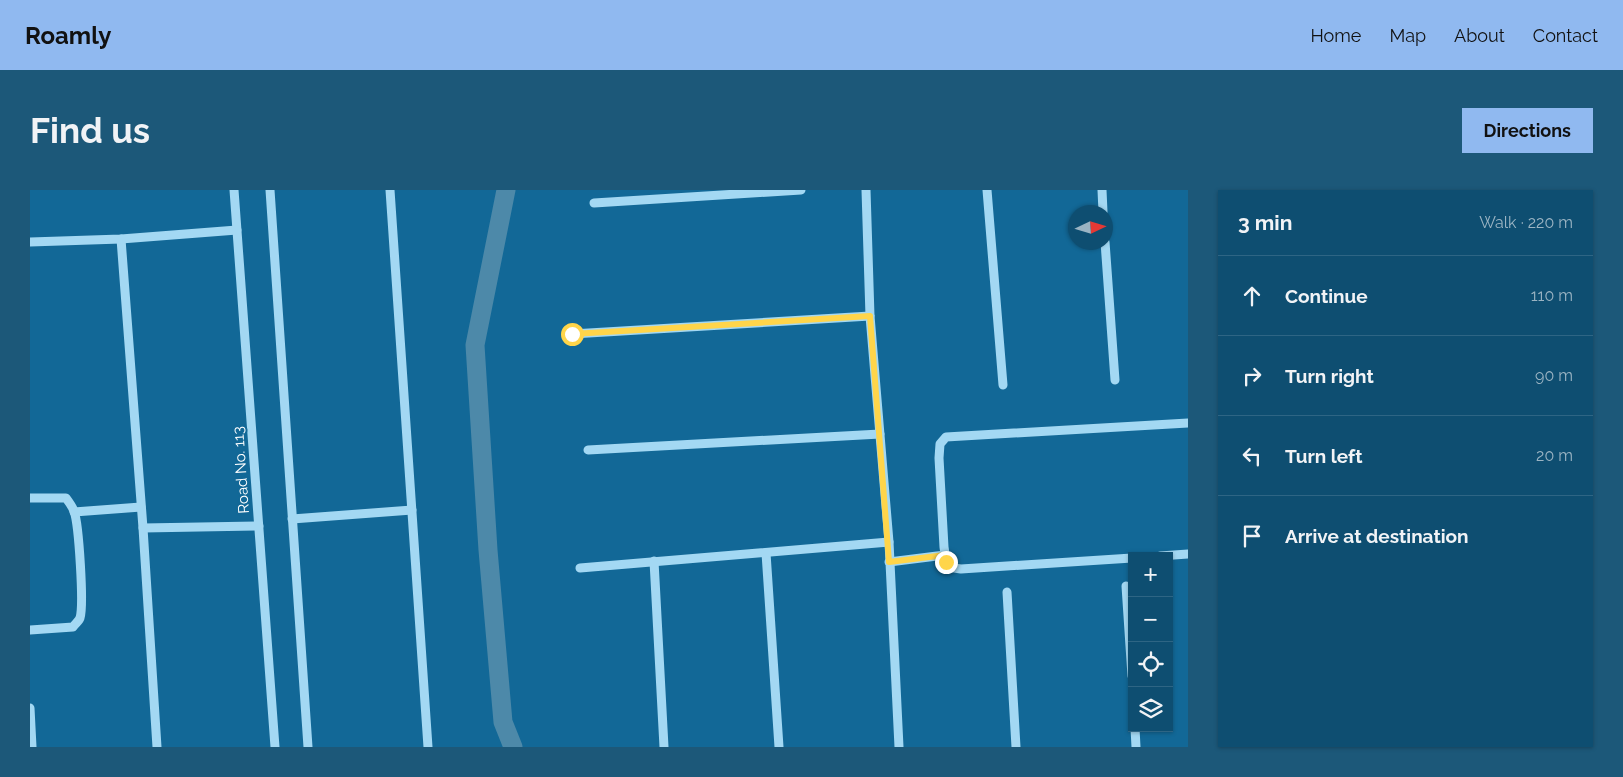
<!DOCTYPE html>
<meta charset="utf-8">
<style>
:root{--surface:#0e4e71;--page:#1c5879;--text:#f1f3f6;--muted:#9bb4c3;--line:#2e6584;--accent:#90b9f0}
body{margin:0;font-family:Raleway,sans-serif;background:var(--page);color:var(--text)}
.controls{position:absolute;right:15px;bottom:15px;display:grid;overflow:hidden;border-radius:0px;box-shadow:0 1px 4px #0004}
.controls button{width:45px;height:45px;display:grid;place-items:center;padding:0;border:0;border-bottom:1px solid var(--line);background:var(--surface);color:var(--text);font:25px sans-serif}
.compass{position:absolute;left:1038px;top:15px;width:45px;height:45px;border-radius:50%;background:var(--surface);box-shadow:0 1px 4px #0004;rotate:86deg}
.stop{position:absolute;width:15px;height:15px;margin:-11px;border:4px solid #ffd54a;border-radius:50%;background:#fff}
.stop.end{background:#ffd54a;border-color:#fff;box-shadow:0 1px 5px #0008}
.list{margin:0;padding:0;list-style:none}
h2{display:flex;justify-content:space-between;align-items:center;height:65px;margin:0;padding:0 20px;font-size:21px}
h2 small{font-size:16px;font-weight:400;color:var(--muted)}
.list li{display:grid;grid-template-columns:32px 1fr auto;gap:15px;align-items:center;box-sizing:border-box;height:80px;padding:0 20px;border-top:1px solid var(--line)}
.list b{display:block;font-size:19px;white-space:nowrap}
.list em{font-size:16px;font-style:normal;color:var(--muted)}
.icon{flex:none;width:28px;height:28px;fill:none;stroke:currentColor;stroke-width:2;stroke-linecap:round;stroke-linejoin:round}
.map{position:relative;flex:none;width:1158px;height:557px;overflow:hidden;border-radius:0px}
header{display:flex;align-items:center;gap:30px;box-sizing:border-box;height:70px;padding:0 25px;background:var(--accent);color:#111}
header strong{font-size:24px}
nav{display:flex;gap:28px;margin-inline-start:auto;font-size:18px}
.intro{display:flex;align-items:center;justify-content:space-between;box-sizing:border-box;height:120px;padding:0 30px}
h1{margin:0;font-size:35px}
.button{padding:12px 22px;border-radius:0px;background:var(--accent);color:#111;font-size:18px;font-weight:700}
main{display:flex;gap:30px;padding:0 30px}
aside{flex:1;background:var(--surface);border-radius:0px;box-shadow:0 1px 4px #0004}
.map>svg:first-child{display:block}
</style>
<header>
<strong>Roamly</strong>
<nav><a>Home</a><a>Map</a><a>About</a><a>Contact</a></nav>
</header>
<div class="intro"><h1>Find us</h1><a class="button">Directions</a></div>
<main>
<div class="map">
<svg width="1158" height="557" viewBox="0 0 1158 557">
<rect width="100%" height="100%" fill="#126897"/>
<g fill="none" stroke-linecap="round" stroke-linejoin="round">
<path stroke="#4d89a9" stroke-width="19" d="M 476,0 L 445,155 L 458,360 L 473,532 L 483,557"/>
<g stroke="#a3d8f3" stroke-width="9">
<path d="M 204,0 L 245,557"/>
<path d="M 240,0 L 278,557"/>
<path d="M 360,0 L 398,557"/>
<path d="M 836,0 L 840,126 L 859,352 L 869,557"/>
<path d="M 957,0 L 973,195"/>
<path d="M 1072,0 L 1073,22"/>
<path d="M 564,13 L 771,0"/>
<path d="M 91,49 L 113,338 L 127,557"/>
<path d="M 0,52 L 91,49 L 207,40"/>
<path d="M 1075,52 L 1085,190"/>
<path d="M 542,144 L 840,126"/>
<path d="M 558,260 L 850,244"/>
<path d="M 0,308 L 36,308 C 39,312 42,316 44,321 C 49,335 54,415 50,428 C 49,431 45,434 43,437 L 0,440"/>
<path d="M 44,322 L 111,317"/>
<path d="M 262,329 L 382,320"/>
<path d="M 113,338 L 229,336"/>
<path d="M 736,363 L 749,557"/>
<path d="M 1130,366 L 1158,364"/>
<path d="M 1102,368 L 931,379 L 924,378 L 916,371 L 914,357 L 909,268 L 910,254 L 916,247 L 1158,233"/>
<path d="M 624,371 L 634,557"/>
<path d="M 859,372 L 915,365"/>
<path d="M 550,378 L 859,352"/>
<path d="M 1096,396 L 1102,486"/>
<path d="M 977,402 L 986,557"/>
<path d="M 0,518 L 2,557"/>
<path d="M 1105,538 L 1106,557"/>
</g>
</g>
<g fill="none" stroke-linecap="round" stroke-linejoin="round">
<path stroke="#ffd54a" stroke-width="6" d="M 542,144 L 840,126 L 859,372 L 915,365 L 916,372"/>
</g>
<g text-anchor="middle" dominant-baseline="central" stroke-width="4" stroke-linejoin="round" paint-order="stroke">
<g font-size="15" fill="#fff" stroke="#126897">
<text transform="translate(211 280) rotate(-94)">Road No. 113</text>
</g>
</g>
</svg>
<div class="controls">
<button>+</button>
<button>−</button>
<button><svg class="icon" aria-label="locate" viewBox="0 0 24 24"><circle cx="12" cy="12" r="6"/><path d="M12 2v4M12 18v4M2 12h4M18 12h4"/></svg></button>
<button><svg class="icon" aria-label="layers" viewBox="0 0 24 24"><path d="M12 4l9 5-9 5-9-5zM3 14l9 5 9-5"/></svg></button>
</div>
<svg class="compass" viewBox="-18 -18 36 36"><path d="M0-13l5 13h-10z" fill="#e53935"/><path d="M0 13l5-13h-10z" fill="#9bb4c3"/></svg>
<div class="stop" style="left:542px;top:144px"></div>
<div class="stop end" style="left:916px;top:372px"></div>
</div>
<aside>
<h2>3 min<small>Walk · 220 m</small></h2>
<ul class="list">
<li><svg class="icon" aria-label="ahead" viewBox="0 0 24 24"><path d="M12 20V5M6 11l6-6 6 6"/></svg><div><b>Continue</b></div><em>110 m</em></li>
<li><svg class="icon" aria-label="right" viewBox="0 0 24 24"><path d="M7 20v-9h11M14 6l5 5-5 5"/></svg><div><b>Turn right</b></div><em>90 m</em></li>
<li><svg class="icon" aria-label="left" viewBox="0 0 24 24"><path d="M17 20v-9H6M10 6l-5 5 5 5"/></svg><div><b>Turn left</b></div><em>20 m</em></li>
<li><svg class="icon" aria-label="arrive" viewBox="0 0 24 24"><path d="M6 21V4h12l-3 4 3 4H6"/></svg><div><b>Arrive at destination</b></div></li>
</ul>
</aside>
</main>
